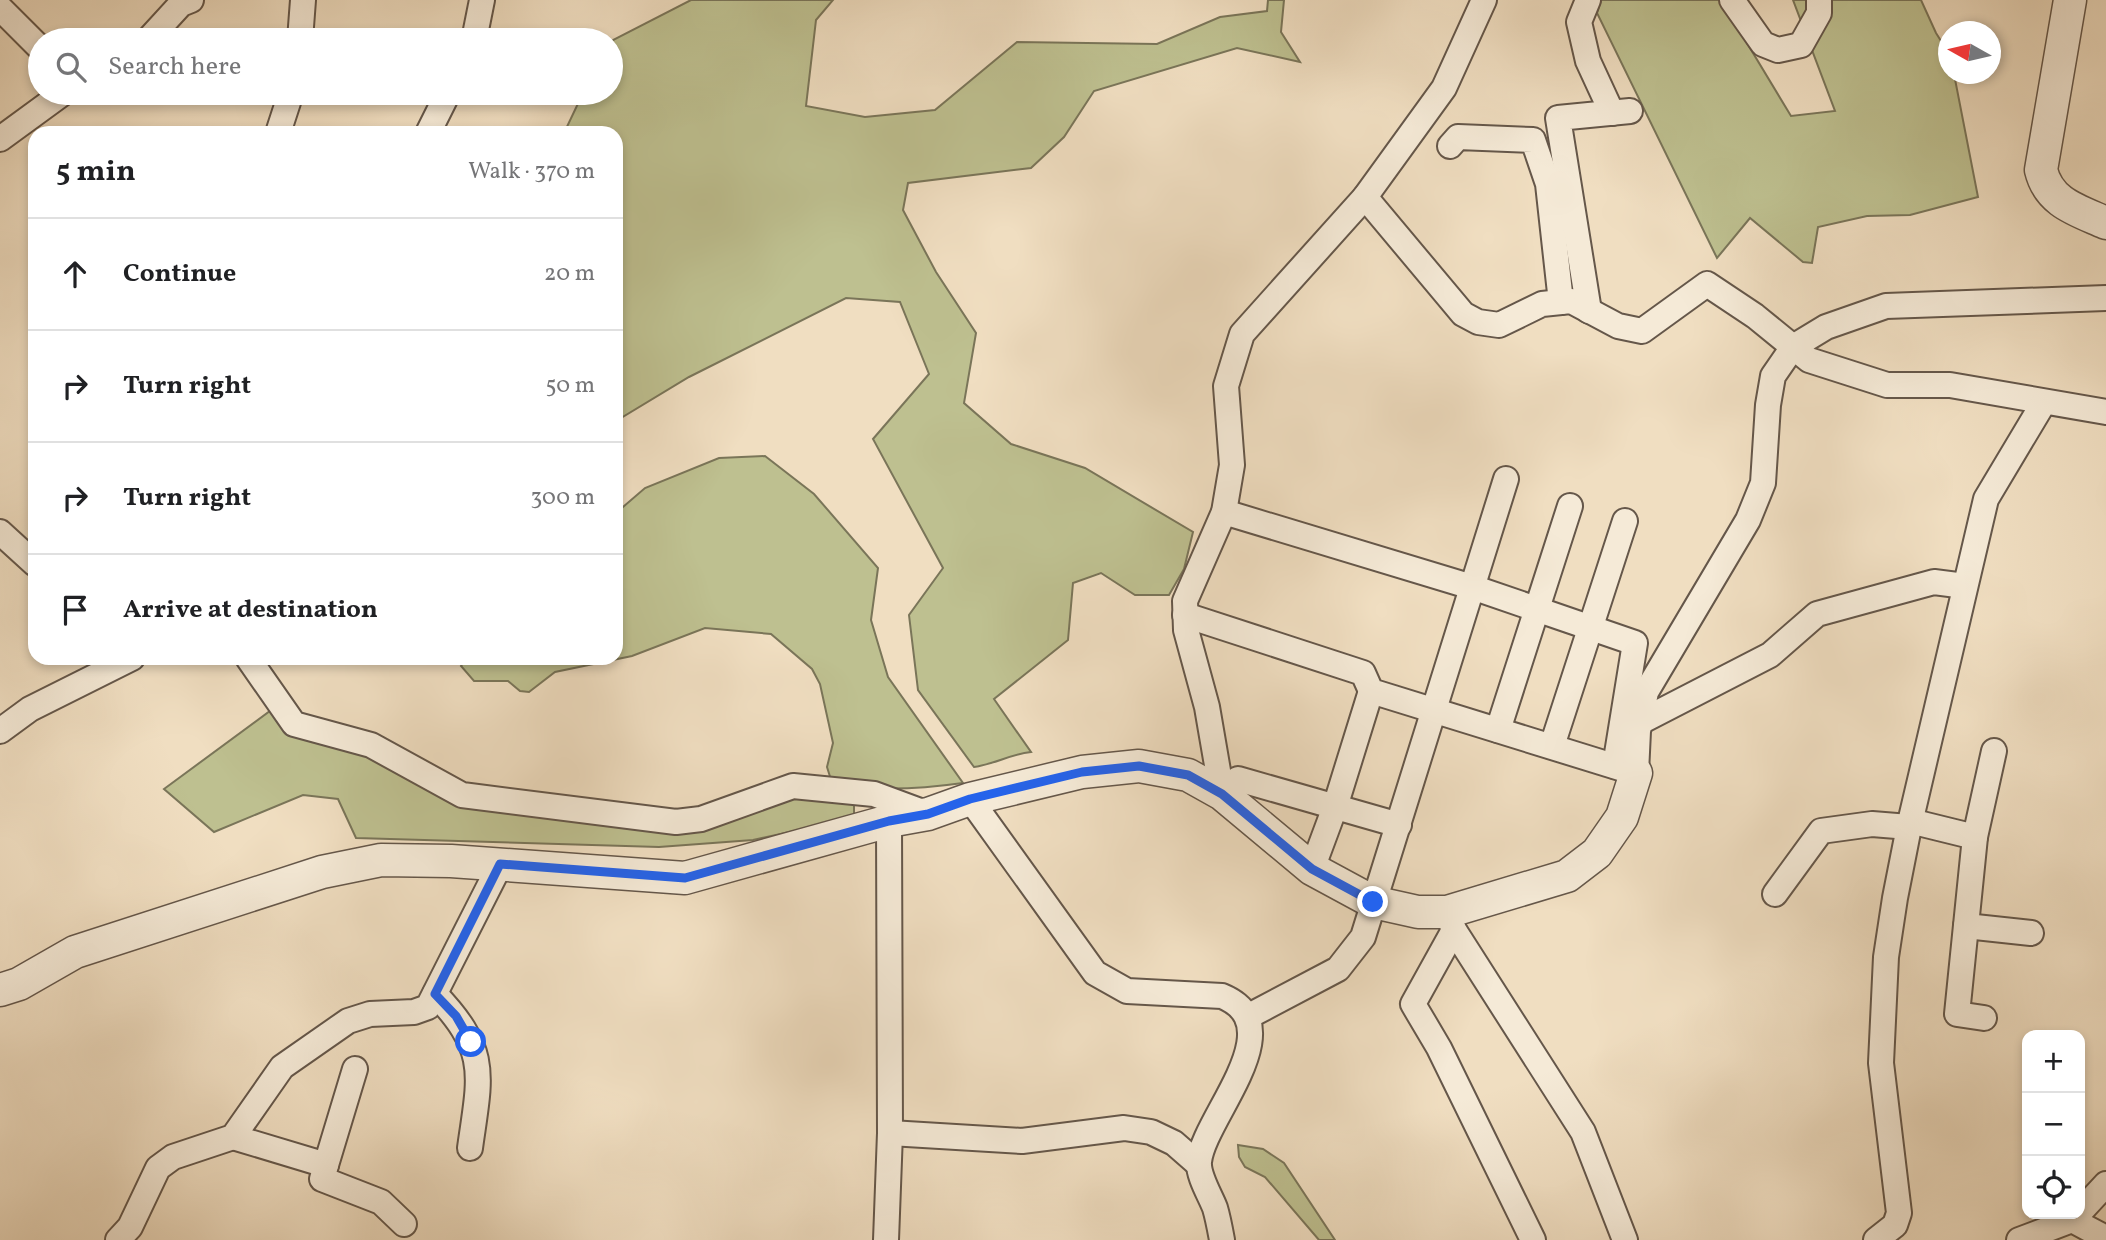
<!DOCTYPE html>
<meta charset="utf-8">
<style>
:root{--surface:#fff;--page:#f6f6f6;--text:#202124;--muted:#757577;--line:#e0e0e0}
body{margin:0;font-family:Vollkorn,serif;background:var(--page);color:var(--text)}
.controls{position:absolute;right:21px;bottom:21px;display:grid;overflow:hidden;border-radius:14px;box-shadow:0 4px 10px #0003}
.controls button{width:63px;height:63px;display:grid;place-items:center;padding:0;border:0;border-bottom:2px solid var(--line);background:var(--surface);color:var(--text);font:35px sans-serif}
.compass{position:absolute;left:1938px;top:21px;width:63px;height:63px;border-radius:50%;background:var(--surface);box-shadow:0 4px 10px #0003;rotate:278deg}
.stop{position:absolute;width:21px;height:21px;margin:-16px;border:5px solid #2563eb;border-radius:50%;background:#fff}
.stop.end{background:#2563eb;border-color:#fff;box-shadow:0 2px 7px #0008}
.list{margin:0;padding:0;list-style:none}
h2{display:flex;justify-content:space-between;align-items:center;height:91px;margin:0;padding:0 28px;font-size:30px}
h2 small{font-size:23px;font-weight:400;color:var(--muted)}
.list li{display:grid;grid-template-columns:46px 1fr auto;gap:21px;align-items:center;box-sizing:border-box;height:112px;padding:0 28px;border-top:2px solid var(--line)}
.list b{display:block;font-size:26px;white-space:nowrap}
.list em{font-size:23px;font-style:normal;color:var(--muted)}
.icon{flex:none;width:38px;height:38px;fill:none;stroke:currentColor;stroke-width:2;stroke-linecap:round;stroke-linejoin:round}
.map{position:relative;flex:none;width:2106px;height:1240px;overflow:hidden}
.search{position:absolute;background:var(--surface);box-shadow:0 4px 10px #0003;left:28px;top:28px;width:595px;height:77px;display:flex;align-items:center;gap:18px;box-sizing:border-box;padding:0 24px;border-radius:38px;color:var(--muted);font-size:26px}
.panel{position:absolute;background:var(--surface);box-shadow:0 4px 10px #0003;left:28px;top:126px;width:595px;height:539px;border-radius:21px}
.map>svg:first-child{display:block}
</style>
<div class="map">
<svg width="2106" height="1240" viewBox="0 0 2106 1240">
<rect width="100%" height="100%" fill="#f0dec1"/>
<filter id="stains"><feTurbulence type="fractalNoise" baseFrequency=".00286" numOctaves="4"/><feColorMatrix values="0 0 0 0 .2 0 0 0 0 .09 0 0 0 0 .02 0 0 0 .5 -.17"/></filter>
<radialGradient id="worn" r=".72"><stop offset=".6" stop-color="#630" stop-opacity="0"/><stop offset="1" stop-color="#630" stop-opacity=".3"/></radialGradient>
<g fill="#bec090" stroke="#7a7559" stroke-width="2">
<path d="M 691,0 L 833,0 L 816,20 L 806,106 L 865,117 L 935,110 L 1017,42 L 1157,44 L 1220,17 L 1267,11 L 1268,0 L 1284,0 L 1281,32 L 1300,62 L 1237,48 L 1094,91 L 1064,137 L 1031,168 L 908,183 L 903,210 L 936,272 L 976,333 L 964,403 L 1011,444 L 1085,468 L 1193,532 L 1184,569 L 1169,595 L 1135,595 L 1101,573 L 1073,583 L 1068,640 L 994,699 L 1031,752 C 1011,754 995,764 974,767 L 918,690 L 909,615 L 943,568 L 873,439 L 929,374 L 900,302 L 846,298 L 689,377 L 616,421 L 616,133 L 564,133 L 583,93 L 611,93 L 611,41 Z"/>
<path d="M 1601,0 L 1721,0 L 1791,116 L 1835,111 L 1793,0 L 1921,0 L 1936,33 L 1948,52 L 1948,74 L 1954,74 L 1978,197 L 1910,215 L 1867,216 L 1818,227 L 1812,263 L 1803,262 L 1750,218 L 1717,258 L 1597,13 Z"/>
<path d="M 765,456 L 814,494 L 878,568 L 871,620 L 888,677 L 963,783 C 920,789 874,792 832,783 L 827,767 L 833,743 L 820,684 L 812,669 L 771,634 L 705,628 L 632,656 L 555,672 L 529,692 L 520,691 L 508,681 L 474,681 L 461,666 L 467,658 L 616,658 L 616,513 L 645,488 L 719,458 Z"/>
<path d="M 274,708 L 378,757 L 461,803 L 678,828 L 789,794 L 854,800 L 854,818 L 753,840 L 659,847 L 356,838 L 338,799 L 303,795 L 214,832 L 164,789 Z"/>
<path d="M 1238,1145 L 1263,1149 L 1284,1163 L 1335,1240 L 1319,1240 L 1265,1177 L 1245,1167 L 1239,1157 Z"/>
</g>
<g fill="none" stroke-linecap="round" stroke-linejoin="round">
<defs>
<g id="minor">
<path d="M 1588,0 L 1579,22 L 1588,61 L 1612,113"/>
<path d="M 1732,0 L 1763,44 L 1778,50 L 1801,45 L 1819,13 L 1819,0"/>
<path d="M 0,8 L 40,48"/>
<path d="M 148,40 L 181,4 L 191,0"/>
<path d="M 300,40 L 303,0"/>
<path d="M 474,40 L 482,0"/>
<path d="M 278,133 L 291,93"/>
<path d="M 428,133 L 448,93"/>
<path d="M 0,139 L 63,93"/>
<path d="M 1450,146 L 1458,137 L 1533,140 L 1548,184 L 1561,302"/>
<path d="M 1365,197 L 1463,314 L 1478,322 L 1499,325 L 1542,304 L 1571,301 L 1618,326 L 1642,331 L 1707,284 L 1755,316 L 1809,360 L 1887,385 L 1950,385 L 2106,412"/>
<path d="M 1589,311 L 1558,118 L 1630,111"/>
<path d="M 1224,512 L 1472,587 L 1635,643 L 1615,766"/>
<path d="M 0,532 L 35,564"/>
<path d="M 1185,615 L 1363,673 L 1371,691 L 1636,773 L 1638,731 L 1646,692 L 1748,520 L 1763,483 L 1768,405 L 1773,376 L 1793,347 L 1826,327 L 1886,306 L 2106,298"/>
<path d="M 248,658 L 294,724 L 371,745 L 462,795 L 676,822 L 701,819 L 793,786 L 874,794 L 928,814"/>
<path d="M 1640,722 L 1770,655 L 1817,614 L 1934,582 L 1965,586"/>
<path d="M 1498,730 L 1570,506"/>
<path d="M 0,731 L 30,709 L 132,658"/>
<path d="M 1552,746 L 1625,521"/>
<path d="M 1238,779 L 1399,825"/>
<path d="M 1222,794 L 1207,707 L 1186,630 L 1185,601 L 1224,512 L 1232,465 L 1226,386 L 1242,334 L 1365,197 L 1444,88 L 1484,0"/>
<path d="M 970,799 L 1095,973 L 1127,991 L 1222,996 C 1295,1026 1203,1118 1199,1162 C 1198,1176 1210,1195 1215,1208 C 1218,1218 1220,1229 1222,1240"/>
<path d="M 1910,821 L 1975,837 L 1994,751"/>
<path d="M 1975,837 L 1957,1014 L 1984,1018"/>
<path d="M 1312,869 L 1335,807 L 1371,691"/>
<path d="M 1775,894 L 1821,831 L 1872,824 L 1909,827"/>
<path d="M 1447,912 L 1454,930 L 1583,1132 L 1625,1240"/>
<path d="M 1966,926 L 2031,933"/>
<path d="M 1454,930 L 1413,1004 L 1439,1048 L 1533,1240"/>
<path d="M 435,994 C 490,1051 480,1076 470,1148"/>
<path d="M 1247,1017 L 1338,969 L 1363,937 L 1506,479"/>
<path d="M 890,1133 L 1022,1141 L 1124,1128 L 1151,1132 L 1174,1143 L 1198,1164"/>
<path d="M 233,1137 L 326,1165 L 355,1069"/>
<path d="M 326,1165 L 322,1179 L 381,1202 L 404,1224"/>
<path d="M 2080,1212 L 2106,1184"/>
<path d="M 2072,1220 L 2106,1238"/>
<path d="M 118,1240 L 130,1227 L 158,1168 L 173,1157 L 233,1137 L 282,1067 L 348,1021 L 370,1014 L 414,1012 L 428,1007 L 500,865"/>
<path d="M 886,1240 L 890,1133 L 889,821"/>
<path d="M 1876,1240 L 1895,1225 L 1899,1213 L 1881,1063 L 1886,957 L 1895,898 L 1909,827 L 1986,499 L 2044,402"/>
<path d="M 2019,1240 L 2072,1220 L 2078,1214"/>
</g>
<g id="tertiary">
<path d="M 2070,0 L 2041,170 C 2049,203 2077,210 2106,223"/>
<path d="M 0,990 L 19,984 L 75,952 L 322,872 L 381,860 L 451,861 L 685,878 L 889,821 L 928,814 L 970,799 L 1082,772 L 1139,766 L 1188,775 L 1222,794 L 1312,869 L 1373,902 L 1418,912 L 1447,912 L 1567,876 L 1597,853 L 1622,817 L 1636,773"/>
</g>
</defs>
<use href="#minor" stroke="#65574a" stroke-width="28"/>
<use href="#tertiary" stroke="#65574a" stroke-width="35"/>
<use href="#minor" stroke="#f5ead7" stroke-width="24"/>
<use href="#tertiary" stroke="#f5ead7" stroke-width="32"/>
</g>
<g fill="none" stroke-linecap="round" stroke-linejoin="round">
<path stroke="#2563eb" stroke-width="9" d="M 471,1042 L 456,1016 L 435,994 L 500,864 L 685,878 L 889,821 L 928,814 L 970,799 L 1082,772 L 1139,766 L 1188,775 L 1222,794 L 1312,869 L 1373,902"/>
</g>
<rect width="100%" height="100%" filter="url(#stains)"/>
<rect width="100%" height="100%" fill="url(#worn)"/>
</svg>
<div class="controls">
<button>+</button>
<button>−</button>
<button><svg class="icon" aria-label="locate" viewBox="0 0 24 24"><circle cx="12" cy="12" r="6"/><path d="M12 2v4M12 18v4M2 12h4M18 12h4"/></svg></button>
</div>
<svg class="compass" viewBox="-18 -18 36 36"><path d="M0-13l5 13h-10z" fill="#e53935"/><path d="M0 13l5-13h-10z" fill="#757577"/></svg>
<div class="stop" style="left:471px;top:1042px"></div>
<div class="stop end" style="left:1373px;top:902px"></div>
<div class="search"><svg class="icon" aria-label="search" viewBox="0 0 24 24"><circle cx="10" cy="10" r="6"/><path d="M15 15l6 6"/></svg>Search here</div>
<section class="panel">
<h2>5 min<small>Walk · 370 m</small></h2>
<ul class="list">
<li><svg class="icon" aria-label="ahead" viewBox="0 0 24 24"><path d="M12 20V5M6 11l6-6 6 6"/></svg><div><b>Continue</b></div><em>20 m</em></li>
<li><svg class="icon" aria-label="right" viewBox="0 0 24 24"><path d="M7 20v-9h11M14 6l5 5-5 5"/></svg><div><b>Turn right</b></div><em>50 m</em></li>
<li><svg class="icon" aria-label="right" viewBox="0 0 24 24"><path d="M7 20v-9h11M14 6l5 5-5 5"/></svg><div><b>Turn right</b></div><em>300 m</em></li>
<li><svg class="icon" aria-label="arrive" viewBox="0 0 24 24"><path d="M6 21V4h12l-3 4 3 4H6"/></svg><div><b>Arrive at destination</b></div></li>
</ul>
</section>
</div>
